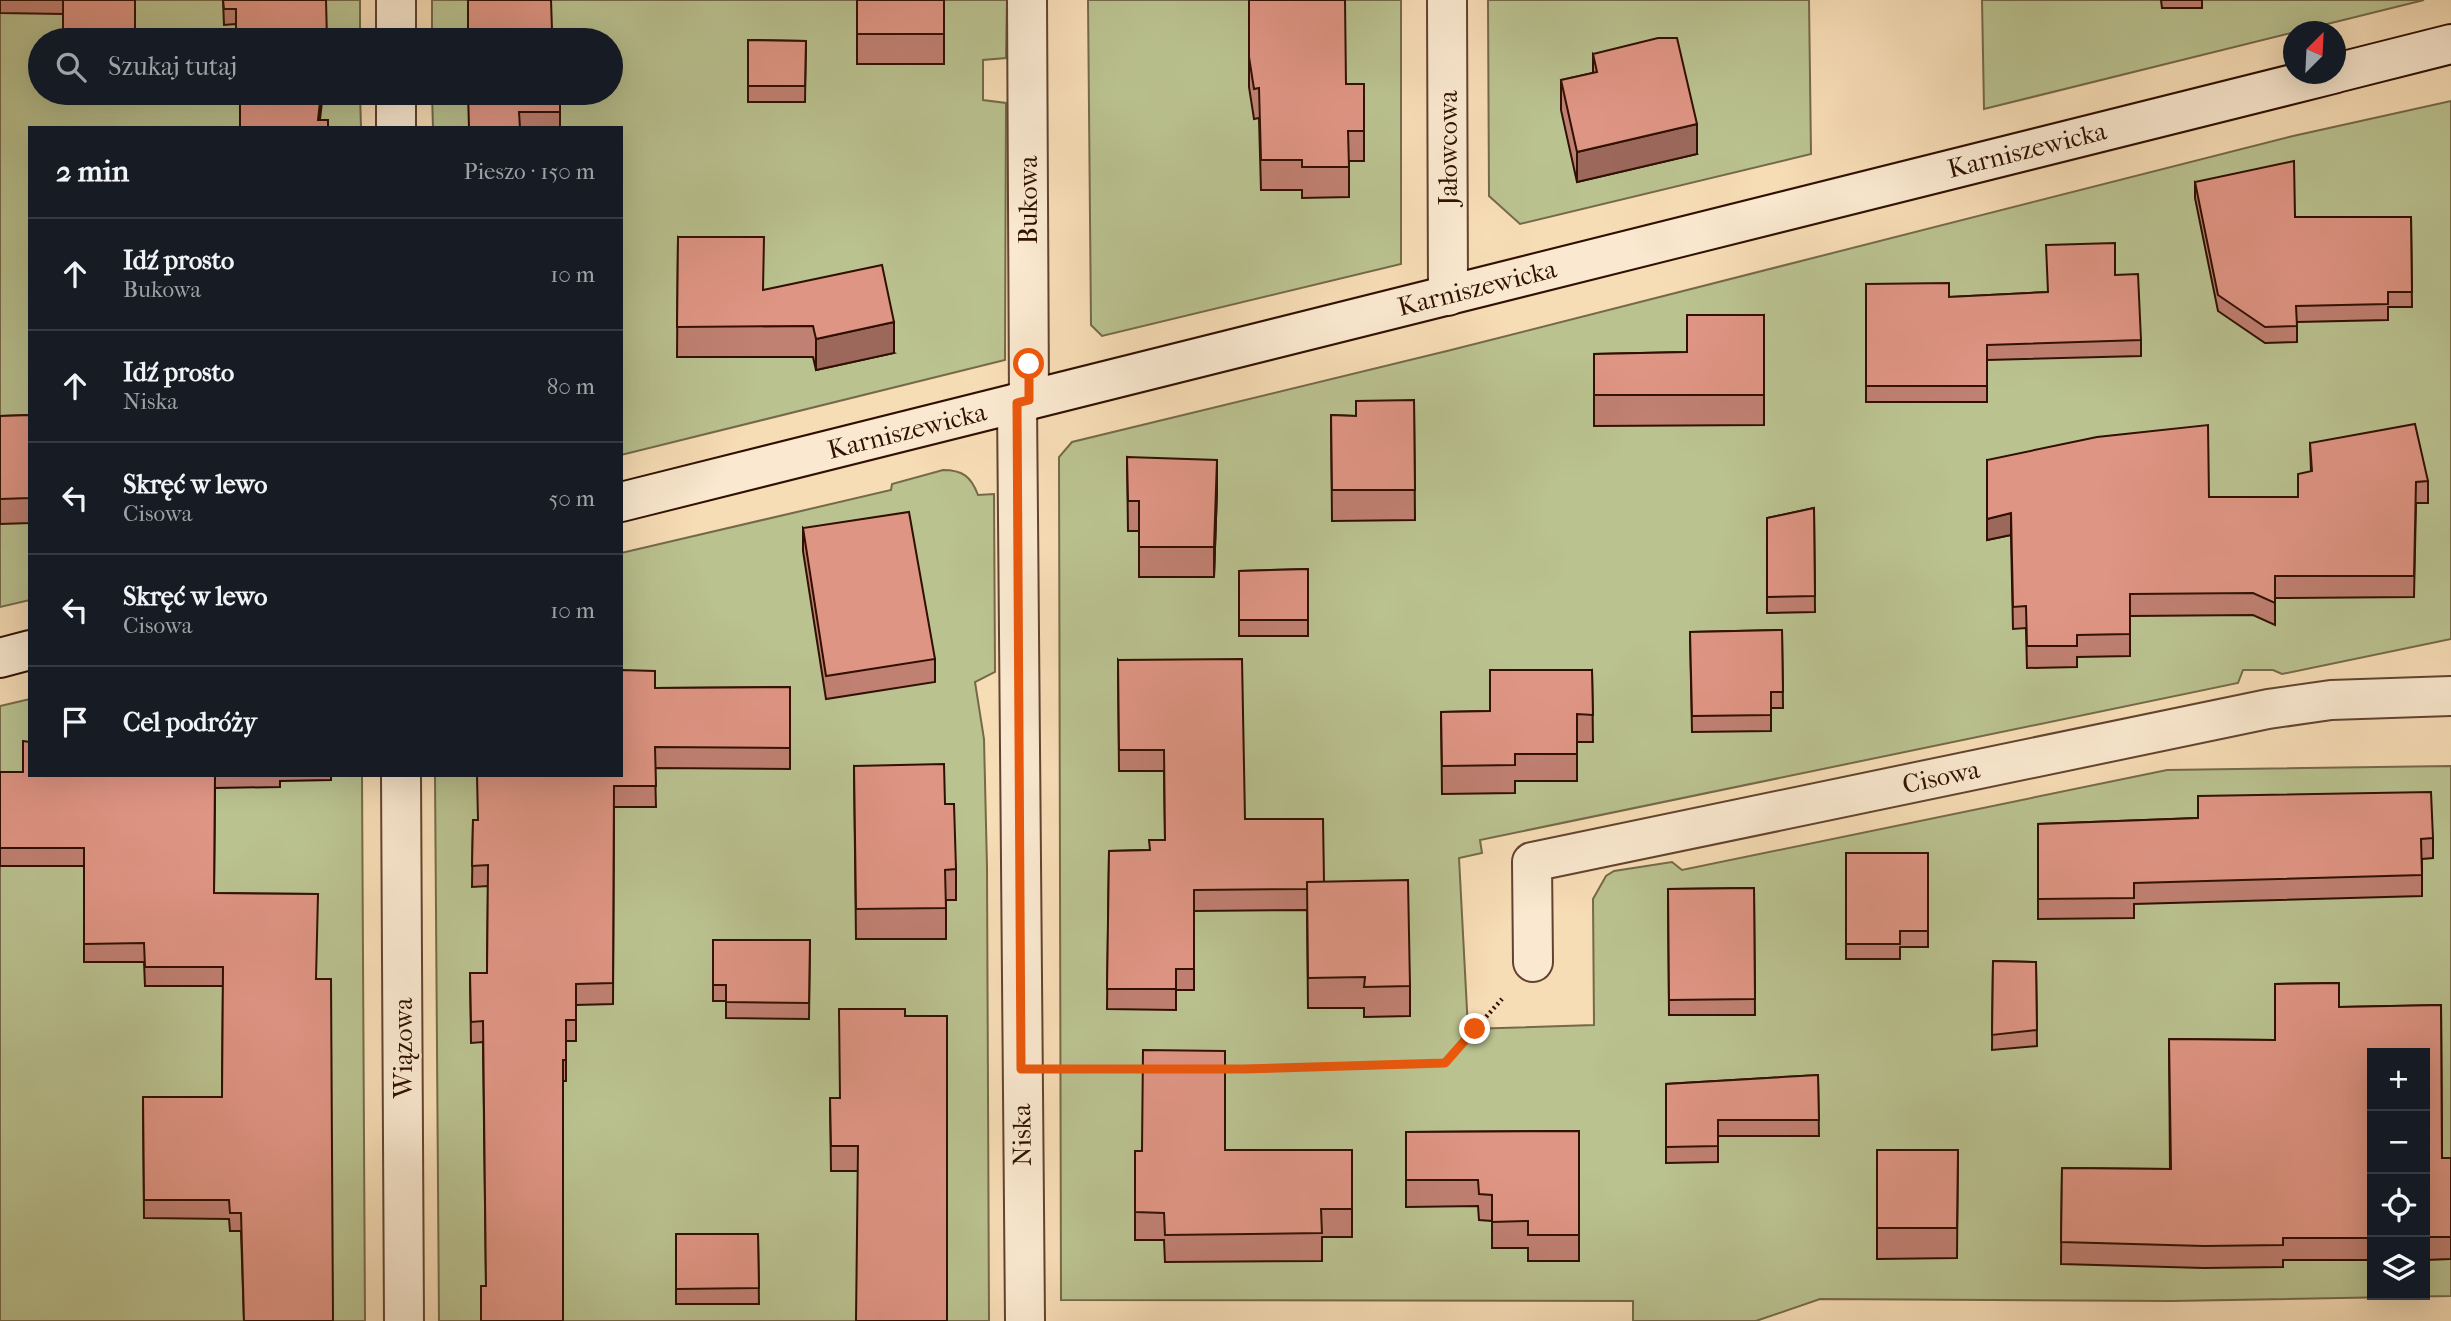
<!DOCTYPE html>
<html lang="pl">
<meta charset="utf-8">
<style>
:root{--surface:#171b24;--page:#20242c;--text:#f1f3f6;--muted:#9ea1a6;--line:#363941}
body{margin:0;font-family:"IM FELL French Canon",serif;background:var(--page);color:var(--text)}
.controls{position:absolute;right:21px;bottom:21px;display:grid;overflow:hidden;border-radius:0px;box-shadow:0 7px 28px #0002}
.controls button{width:63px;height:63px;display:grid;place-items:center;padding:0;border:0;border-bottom:2px solid var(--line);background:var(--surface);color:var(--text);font:35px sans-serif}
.compass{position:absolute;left:2283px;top:21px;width:63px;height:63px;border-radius:50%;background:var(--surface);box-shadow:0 7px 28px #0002;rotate:24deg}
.stop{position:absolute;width:21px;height:21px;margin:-16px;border:5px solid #ea580c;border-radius:50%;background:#fff}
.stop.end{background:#ea580c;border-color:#fff;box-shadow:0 2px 7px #0008}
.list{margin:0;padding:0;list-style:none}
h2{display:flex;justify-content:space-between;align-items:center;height:91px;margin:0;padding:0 28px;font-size:30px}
h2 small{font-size:23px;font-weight:400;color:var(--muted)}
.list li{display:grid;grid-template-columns:46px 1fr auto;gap:21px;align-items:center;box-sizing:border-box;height:112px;padding:0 28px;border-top:2px solid var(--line)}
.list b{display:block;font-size:26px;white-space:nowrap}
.list p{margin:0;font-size:23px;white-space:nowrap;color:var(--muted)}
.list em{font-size:23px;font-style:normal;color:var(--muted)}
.icon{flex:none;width:38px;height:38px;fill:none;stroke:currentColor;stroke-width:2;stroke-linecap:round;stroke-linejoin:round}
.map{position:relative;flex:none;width:2451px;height:1321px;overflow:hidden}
.search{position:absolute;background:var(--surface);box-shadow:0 7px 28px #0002;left:28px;top:28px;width:595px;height:77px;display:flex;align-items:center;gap:18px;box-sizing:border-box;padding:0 24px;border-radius:38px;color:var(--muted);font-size:26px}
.panel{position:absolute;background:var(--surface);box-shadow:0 7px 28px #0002;left:28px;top:126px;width:595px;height:651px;border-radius:0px}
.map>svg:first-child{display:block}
</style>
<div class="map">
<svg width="2451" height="1321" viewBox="0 0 2451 1321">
<rect width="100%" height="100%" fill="#f7ddb6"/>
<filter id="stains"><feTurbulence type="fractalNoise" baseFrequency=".00286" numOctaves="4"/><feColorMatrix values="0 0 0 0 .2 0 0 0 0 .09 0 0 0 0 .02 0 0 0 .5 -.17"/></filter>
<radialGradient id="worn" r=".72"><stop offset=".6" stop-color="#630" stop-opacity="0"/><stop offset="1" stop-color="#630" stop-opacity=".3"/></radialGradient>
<g fill="#bac290" stroke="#756949" stroke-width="2" fill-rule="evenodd">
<path d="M 0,0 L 360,0 L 360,40 L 40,40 L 40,93 L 360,93 L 361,128 L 30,128 L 30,600 L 0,607 Z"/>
<path d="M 432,0 L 1007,0 L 1006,58 L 983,60 L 983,100 L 1006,103 L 1005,360 L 621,455 L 621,128 L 433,128 L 432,93 L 611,93 L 611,40 L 432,40 Z"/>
<path d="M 1088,0 L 1401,0 L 1401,264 L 1102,336 L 1091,325 Z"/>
<path d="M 1488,0 L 1809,0 L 1811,154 L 1520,224 L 1489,196 Z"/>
<path d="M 1982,0 L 2424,0 L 1984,109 Z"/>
<path d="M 2451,101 L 2451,639 L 2282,674 L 2273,670 L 2243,670 L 2238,683 L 1480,840 L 1482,853 L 1459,858 L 1468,1029 L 1594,1025 L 1593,899 L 1606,876 L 1614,871 L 1672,862 L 1682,870 L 2167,770 L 2451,766 L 2451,1296 L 2171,1301 L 1820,1299 L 1756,1321 L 1633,1321 L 1633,1301 L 1061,1300 L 1059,457 L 1072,442 L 1451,350 L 2293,136 ZM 2372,1053 L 2425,1053 L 2425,1295 L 2372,1295 Z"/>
<path d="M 943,470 C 962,470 971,476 978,495 L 994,494 L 995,672 L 975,682 L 984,739 L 987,867 L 989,1321 L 439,1321 L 435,775 L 621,775 L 621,553 L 891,490 L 892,484 Z"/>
<path d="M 30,699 L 30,775 L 362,775 L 365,1321 L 0,1321 L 0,706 Z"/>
</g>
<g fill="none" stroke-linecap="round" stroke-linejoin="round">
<defs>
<g id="street">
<path d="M 396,0 L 396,40"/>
<path d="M 1027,0 L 1029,400"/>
<path d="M 1447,0 L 1448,296"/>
<path d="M 396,93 L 396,128"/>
<path d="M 1017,403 L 1025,1321"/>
<path d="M 401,775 L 404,1321"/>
<path d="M 1533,962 L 1532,862 L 2268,709 L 2331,700 L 2451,696"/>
</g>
<g id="secondary">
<path d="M 2336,73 L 2451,44"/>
<path d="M 621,502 L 2333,74"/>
<path d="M 0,658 L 30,650"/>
</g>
</defs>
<use href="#street" stroke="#62432f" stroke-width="42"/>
<use href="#secondary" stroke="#301002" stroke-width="42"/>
<g stroke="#301002" stroke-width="4.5" stroke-dasharray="2 3.5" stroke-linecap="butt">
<path d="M 1071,1069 L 1146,1069"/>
<path d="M 1221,1069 L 1445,1063 L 1502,999"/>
</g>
<use href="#street" stroke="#fae9d0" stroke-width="38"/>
<use href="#secondary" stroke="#fae9d0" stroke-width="38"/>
</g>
<g fill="#c08072" stroke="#301002" stroke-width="2">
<path d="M 0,0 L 135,0 L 135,40 L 63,40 L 63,14 L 0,13 Z"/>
<path d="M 223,0 L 327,40 L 236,24 L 224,25 Z"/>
<rect x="857" y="0" width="87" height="64"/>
<path d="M 1249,0 L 1346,84 L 1364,84 L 1364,161 L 1349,161 L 1349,197 L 1302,198 L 1302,190 L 1261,190 L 1259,118 L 1254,119 L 1249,87 Z"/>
<path d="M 2161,0 L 2202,0 L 2202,8 L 2162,8 Z"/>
<path d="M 748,40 L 806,41 L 805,102 L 748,102 Z"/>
<path d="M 1593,54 L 1697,154 L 1577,182 L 1561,110 L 1561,80 L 1593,73 Z"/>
<path d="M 560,93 L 560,128 L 468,128 Z"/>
<path d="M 2195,182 L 2295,217 L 2411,217 L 2412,307 L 2388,307 L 2388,320 L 2297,322 L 2297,342 L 2265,343 L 2218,311 L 2195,198 Z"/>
<path d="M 678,237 L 764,290 L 894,353 L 816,370 L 813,357 L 677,357 Z"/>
<path d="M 2115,275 L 2141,340 L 2141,356 L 1987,360 L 1987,402 L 1866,402 L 1866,284 L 1949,297 L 2047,292 Z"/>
<path d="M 1764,315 L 1764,425 L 1594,426 L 1594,354 L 1687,352 Z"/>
<path d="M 1414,400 L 1415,520 L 1332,521 L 1331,415 L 1356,416 Z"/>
<path d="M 30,415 L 30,523 L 0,524 L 0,416 Z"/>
<path d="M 2310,443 L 2428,481 L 2428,503 L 2416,503 L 2414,597 L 2275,598 L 2275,625 L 2253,615 L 2130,616 L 2130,656 L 2077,657 L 2077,667 L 2027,668 L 2026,628 L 2013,629 L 2011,535 L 1987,540 L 1987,460 L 2209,497 L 2298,497 L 2311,471 Z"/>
<path d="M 1127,457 L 1217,490 L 1214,577 L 1139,577 L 1139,531 L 1128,531 Z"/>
<path d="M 1814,508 L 1815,612 L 1767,613 L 1767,518 Z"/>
<path d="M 803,528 L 935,659 L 935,682 L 826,699 L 803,551 Z"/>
<path d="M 1308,569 L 1308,636 L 1239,636 L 1239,571 Z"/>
<path d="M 1782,630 L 1783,708 L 1771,708 L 1771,731 L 1692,732 L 1690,632 Z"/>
<path d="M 1118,660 L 1245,819 L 1324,882 L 1410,986 L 1410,1016 L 1364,1017 L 1364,1008 L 1308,1008 L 1307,910 L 1194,911 L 1194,990 L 1176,990 L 1176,1010 L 1107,1009 L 1109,851 L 1149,850 L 1165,840 L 1164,771 L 1119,771 Z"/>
<path d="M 1592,670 L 1593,742 L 1577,742 L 1577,781 L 1515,781 L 1515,793 L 1442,794 L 1441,712 L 1490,711 Z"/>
<path d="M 790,687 L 790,769 L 655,768 L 656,807 L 614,807 L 613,1004 L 576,1005 L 576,1041 L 566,1041 L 566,1081 L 563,1081 L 486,1286 L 483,1042 L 471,1043 L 470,973 L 487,973 L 488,886 L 472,887 L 473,820 L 478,820 L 655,688 Z"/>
<path d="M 854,766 L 945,804 L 956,869 L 956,900 L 946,900 L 946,939 L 856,939 Z"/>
<path d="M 0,772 L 23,772 L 30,775 L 331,775 L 331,780 L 280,781 L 280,787 L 215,788 L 214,893 L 318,894 L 244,1321 L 241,1231 L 230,1231 L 229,1219 L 144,1218 L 143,1097 L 222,1097 L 223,986 L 145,986 L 144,962 L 84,962 L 84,866 L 0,866 Z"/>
<path d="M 2198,818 L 2433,838 L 2433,858 L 2422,859 L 2422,896 L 2134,904 L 2134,918 L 2038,919 L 2038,824 Z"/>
<path d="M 1846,853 L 1928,853 L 1928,947 L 1900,947 L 1900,959 L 1846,959 Z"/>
<path d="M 1754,888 L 1755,1015 L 1669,1015 L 1668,889 Z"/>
<path d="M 713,940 L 810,940 L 809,1019 L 726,1018 L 726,1001 L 713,1001 Z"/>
<path d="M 1993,961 L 2036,962 L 2037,1046 L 1992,1050 Z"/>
<path d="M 2339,983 L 2339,1007 L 2441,1005 L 2442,1158 L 2451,1158 L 2451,1259 L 2425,1260 L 2425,1053 L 2372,1053 L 2372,1260 L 2283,1260 L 2283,1267 L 2204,1268 L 2061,1264 L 2062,1168 L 2170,1169 L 2169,1039 L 2275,1040 L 2275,984 Z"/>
<path d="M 905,1009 L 858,1171 L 831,1171 L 830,1098 L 840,1098 Z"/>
<path d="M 1818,1075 L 1819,1136 L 1718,1136 L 1718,1162 L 1666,1163 L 1666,1084 Z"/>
<path d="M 1579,1131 L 1579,1261 L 1528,1261 L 1528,1248 L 1492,1248 L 1492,1221 L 1479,1220 L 1478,1206 L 1406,1207 L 1406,1132 Z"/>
<path d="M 1352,1150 L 1352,1237 L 1322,1237 L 1322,1261 L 1165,1262 L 1164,1240 L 1135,1240 L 1135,1151 Z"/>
<path d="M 1877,1150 L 1958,1150 L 1957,1258 L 1877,1259 Z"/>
<path d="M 676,1234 L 758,1234 L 759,1304 L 676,1304 Z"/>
</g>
<g fill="#9c685c" stroke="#301002" stroke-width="2">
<path d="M 321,93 L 323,93 L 319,128 L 318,120 Z"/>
<path d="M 1697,124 L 1697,154 L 1577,182 L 1577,152 Z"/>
<path d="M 894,322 L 894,353 L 816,370 L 816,339 Z"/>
<path d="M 1217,460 L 1217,490 L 1214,577 L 1214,547 Z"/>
<path d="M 2011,513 L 2011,535 L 1987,540 L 1987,519 Z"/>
</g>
<g fill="#df9584" stroke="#301002" stroke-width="2">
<rect x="63" y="0" width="72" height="36"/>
<path d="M 223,0 L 326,0 L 327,40 L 236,40 L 236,9 L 224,9 Z"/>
<path d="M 468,0 L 551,0 L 552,30 L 559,30 L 560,40 L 468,40 Z"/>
<rect x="857" y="0" width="87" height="34"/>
<path d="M 1249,0 L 1345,0 L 1346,84 L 1364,84 L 1364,131 L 1348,131 L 1349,167 L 1302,167 L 1302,160 L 1261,160 L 1259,88 L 1254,89 L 1249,57 Z"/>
<path d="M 1658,38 L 1677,38 L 1697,124 L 1577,152 L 1561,80 L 1597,72 L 1593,54 Z"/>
<path d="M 748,40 L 806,41 L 805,86 L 748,86 Z"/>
<path d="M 240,93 L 321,93 L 318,120 L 328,120 L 328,128 L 240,128 Z"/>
<path d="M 468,93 L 560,93 L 560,112 L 519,112 L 520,128 L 469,128 Z"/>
<path d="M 2294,161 L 2295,217 L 2411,217 L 2412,292 L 2388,292 L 2388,304 L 2296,306 L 2297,326 L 2265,327 L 2218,295 L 2195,182 Z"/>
<path d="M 678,237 L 764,237 L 763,290 L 882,265 L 894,322 L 816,339 L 813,326 L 677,327 Z"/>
<path d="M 2115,243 L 2115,275 L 2138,274 L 2141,340 L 1987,345 L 1987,386 L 1866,386 L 1866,284 L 1949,283 L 1949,297 L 2048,292 L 2046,245 Z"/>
<path d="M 1687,315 L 1764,315 L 1764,395 L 1594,395 L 1594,354 L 1687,352 Z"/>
<path d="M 1414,400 L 1415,490 L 1332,490 L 1331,415 L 1356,416 L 1356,401 Z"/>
<path d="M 30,415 L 30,498 L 0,499 L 0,416 Z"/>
<path d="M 2415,424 L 2428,481 L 2416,482 L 2414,576 L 2275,576 L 2275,603 L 2253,593 L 2130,594 L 2130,634 L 2077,635 L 2077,646 L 2027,646 L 2026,606 L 2013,607 L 2011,513 L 1987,519 L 1987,460 L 2097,437 L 2208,425 L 2209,497 L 2298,497 L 2298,474 L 2312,471 L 2310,443 Z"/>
<path d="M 1127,457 L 1217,460 L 1214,547 L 1139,547 L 1139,501 L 1128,501 Z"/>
<path d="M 1814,508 L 1815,596 L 1767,597 L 1767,518 Z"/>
<path d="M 909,512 L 935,659 L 826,676 L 803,528 Z"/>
<path d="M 1308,569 L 1308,620 L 1239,620 L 1239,571 Z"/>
<path d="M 1782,630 L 1783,692 L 1771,692 L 1771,715 L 1692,716 L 1690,632 Z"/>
<path d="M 1242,659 L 1245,819 L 1323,819 L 1324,882 L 1307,882 L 1307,889 L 1194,890 L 1194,969 L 1176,969 L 1176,989 L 1107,989 L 1109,851 L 1150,850 L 1149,840 L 1165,840 L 1164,750 L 1119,750 L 1118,660 Z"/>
<path d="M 621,670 L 655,671 L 655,688 L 790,687 L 790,748 L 655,747 L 656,786 L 614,786 L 613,983 L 576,984 L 576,1020 L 566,1020 L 566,1060 L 563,1060 L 563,1321 L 481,1321 L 481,1286 L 486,1286 L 483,1021 L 471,1022 L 470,973 L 487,973 L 488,865 L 472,866 L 473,820 L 478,820 L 477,775 L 621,775 Z"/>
<path d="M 1490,670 L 1592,670 L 1593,715 L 1577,714 L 1577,754 L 1515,754 L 1515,765 L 1442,766 L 1441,712 L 1490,711 Z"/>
<path d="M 23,741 L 30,742 L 30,775 L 215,775 L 214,893 L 318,894 L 316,979 L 331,979 L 333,1321 L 244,1321 L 241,1213 L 230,1213 L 229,1200 L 144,1200 L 143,1097 L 222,1097 L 223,967 L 145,967 L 144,943 L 84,944 L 84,848 L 0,848 L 0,772 L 23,772 Z"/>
<path d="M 944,764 L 945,804 L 954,804 L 956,869 L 945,870 L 946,908 L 856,909 L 854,766 Z"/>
<path d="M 2431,792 L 2433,838 L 2421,839 L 2422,875 L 2134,883 L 2134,898 L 2038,899 L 2038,824 L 2198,818 L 2198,796 Z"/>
<path d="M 1846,853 L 1928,853 L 1928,931 L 1900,931 L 1900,944 L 1846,944 Z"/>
<path d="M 1408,880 L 1410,986 L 1364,987 L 1365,977 L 1308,978 L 1307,882 Z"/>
<path d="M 1754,888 L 1755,999 L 1669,1000 L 1668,889 Z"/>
<path d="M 713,940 L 810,940 L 809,1003 L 726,1002 L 726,985 L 713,985 Z"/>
<path d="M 1993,961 L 2036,962 L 2037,1030 L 1992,1035 Z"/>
<path d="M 2339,983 L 2339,1007 L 2441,1005 L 2442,1158 L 2451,1158 L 2451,1237 L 2425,1237 L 2425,1053 L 2372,1053 L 2372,1238 L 2283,1238 L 2283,1245 L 2204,1246 L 2061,1242 L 2062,1168 L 2171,1169 L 2169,1039 L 2275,1040 L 2275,984 Z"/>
<path d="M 839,1009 L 905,1009 L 905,1016 L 947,1016 L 947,1321 L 856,1321 L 858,1146 L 831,1146 L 830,1098 L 840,1098 Z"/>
<path d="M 1143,1050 L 1225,1051 L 1225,1150 L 1352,1150 L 1352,1209 L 1321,1209 L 1322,1233 L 1165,1235 L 1164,1213 L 1135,1212 L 1135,1151 L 1142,1151 Z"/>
<path d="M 1818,1075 L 1819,1120 L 1718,1120 L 1718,1146 L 1666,1147 L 1666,1084 Z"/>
<path d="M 1579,1131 L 1579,1235 L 1528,1235 L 1528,1221 L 1492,1222 L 1492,1195 L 1479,1194 L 1478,1180 L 1406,1180 L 1406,1132 Z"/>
<path d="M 1877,1150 L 1958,1150 L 1957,1228 L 1877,1228 Z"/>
<path d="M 676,1234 L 758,1234 L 759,1288 L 676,1289 Z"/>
</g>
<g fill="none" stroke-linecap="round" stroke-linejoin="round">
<path stroke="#ea580c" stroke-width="9" d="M 1029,364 L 1029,400 L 1017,403 L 1021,1069 L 1244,1069 L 1445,1063 L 1475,1029"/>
</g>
<g text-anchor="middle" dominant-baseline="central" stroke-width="5" stroke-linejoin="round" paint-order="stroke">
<g font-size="26" fill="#301002" stroke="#fae9d0">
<text transform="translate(1448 148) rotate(-90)">Jałowcowa</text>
<text transform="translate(2027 150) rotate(-14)">Karniszewicka</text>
<text transform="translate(1028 200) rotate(-90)">Bukowa</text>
<text transform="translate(1477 288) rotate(-14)">Karniszewicka</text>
<text transform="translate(907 431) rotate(-14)">Karniszewicka</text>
<text transform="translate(1941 777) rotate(-12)">Cisowa</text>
<text transform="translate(403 1048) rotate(-90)">Wiązowa</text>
<text transform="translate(1022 1135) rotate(-91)">Niska</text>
</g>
</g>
<rect width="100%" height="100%" filter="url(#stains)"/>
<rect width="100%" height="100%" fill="url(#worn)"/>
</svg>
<div class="controls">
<button>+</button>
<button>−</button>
<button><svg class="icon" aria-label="locate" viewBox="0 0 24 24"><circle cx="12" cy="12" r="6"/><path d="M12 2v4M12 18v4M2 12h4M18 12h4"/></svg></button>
<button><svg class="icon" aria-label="layers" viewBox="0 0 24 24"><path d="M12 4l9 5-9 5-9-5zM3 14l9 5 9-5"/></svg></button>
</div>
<svg class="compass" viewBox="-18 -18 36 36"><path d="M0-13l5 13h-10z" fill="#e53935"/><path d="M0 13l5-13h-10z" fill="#9ea1a6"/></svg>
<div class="stop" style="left:1029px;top:364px"></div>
<div class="stop end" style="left:1475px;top:1029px"></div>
<div class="search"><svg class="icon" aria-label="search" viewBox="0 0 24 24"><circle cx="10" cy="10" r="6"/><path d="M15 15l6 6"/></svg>Szukaj tutaj</div>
<section class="panel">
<h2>2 min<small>Pieszo · 150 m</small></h2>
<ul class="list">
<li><svg class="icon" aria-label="ahead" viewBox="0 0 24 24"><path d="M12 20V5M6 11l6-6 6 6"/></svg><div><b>Idź prosto</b><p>Bukowa</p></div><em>10 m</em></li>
<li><svg class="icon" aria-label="ahead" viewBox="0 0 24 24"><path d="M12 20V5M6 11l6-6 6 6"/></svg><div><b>Idź prosto</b><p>Niska</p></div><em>80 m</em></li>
<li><svg class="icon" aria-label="left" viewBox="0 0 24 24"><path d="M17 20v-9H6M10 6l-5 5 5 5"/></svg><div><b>Skręć w lewo</b><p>Cisowa</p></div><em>50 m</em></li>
<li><svg class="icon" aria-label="left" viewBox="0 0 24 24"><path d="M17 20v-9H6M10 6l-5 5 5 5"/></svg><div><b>Skręć w lewo</b><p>Cisowa</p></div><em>10 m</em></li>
<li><svg class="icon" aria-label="arrive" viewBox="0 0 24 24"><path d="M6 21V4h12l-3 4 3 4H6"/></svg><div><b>Cel podróży</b></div></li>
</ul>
</section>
</div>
